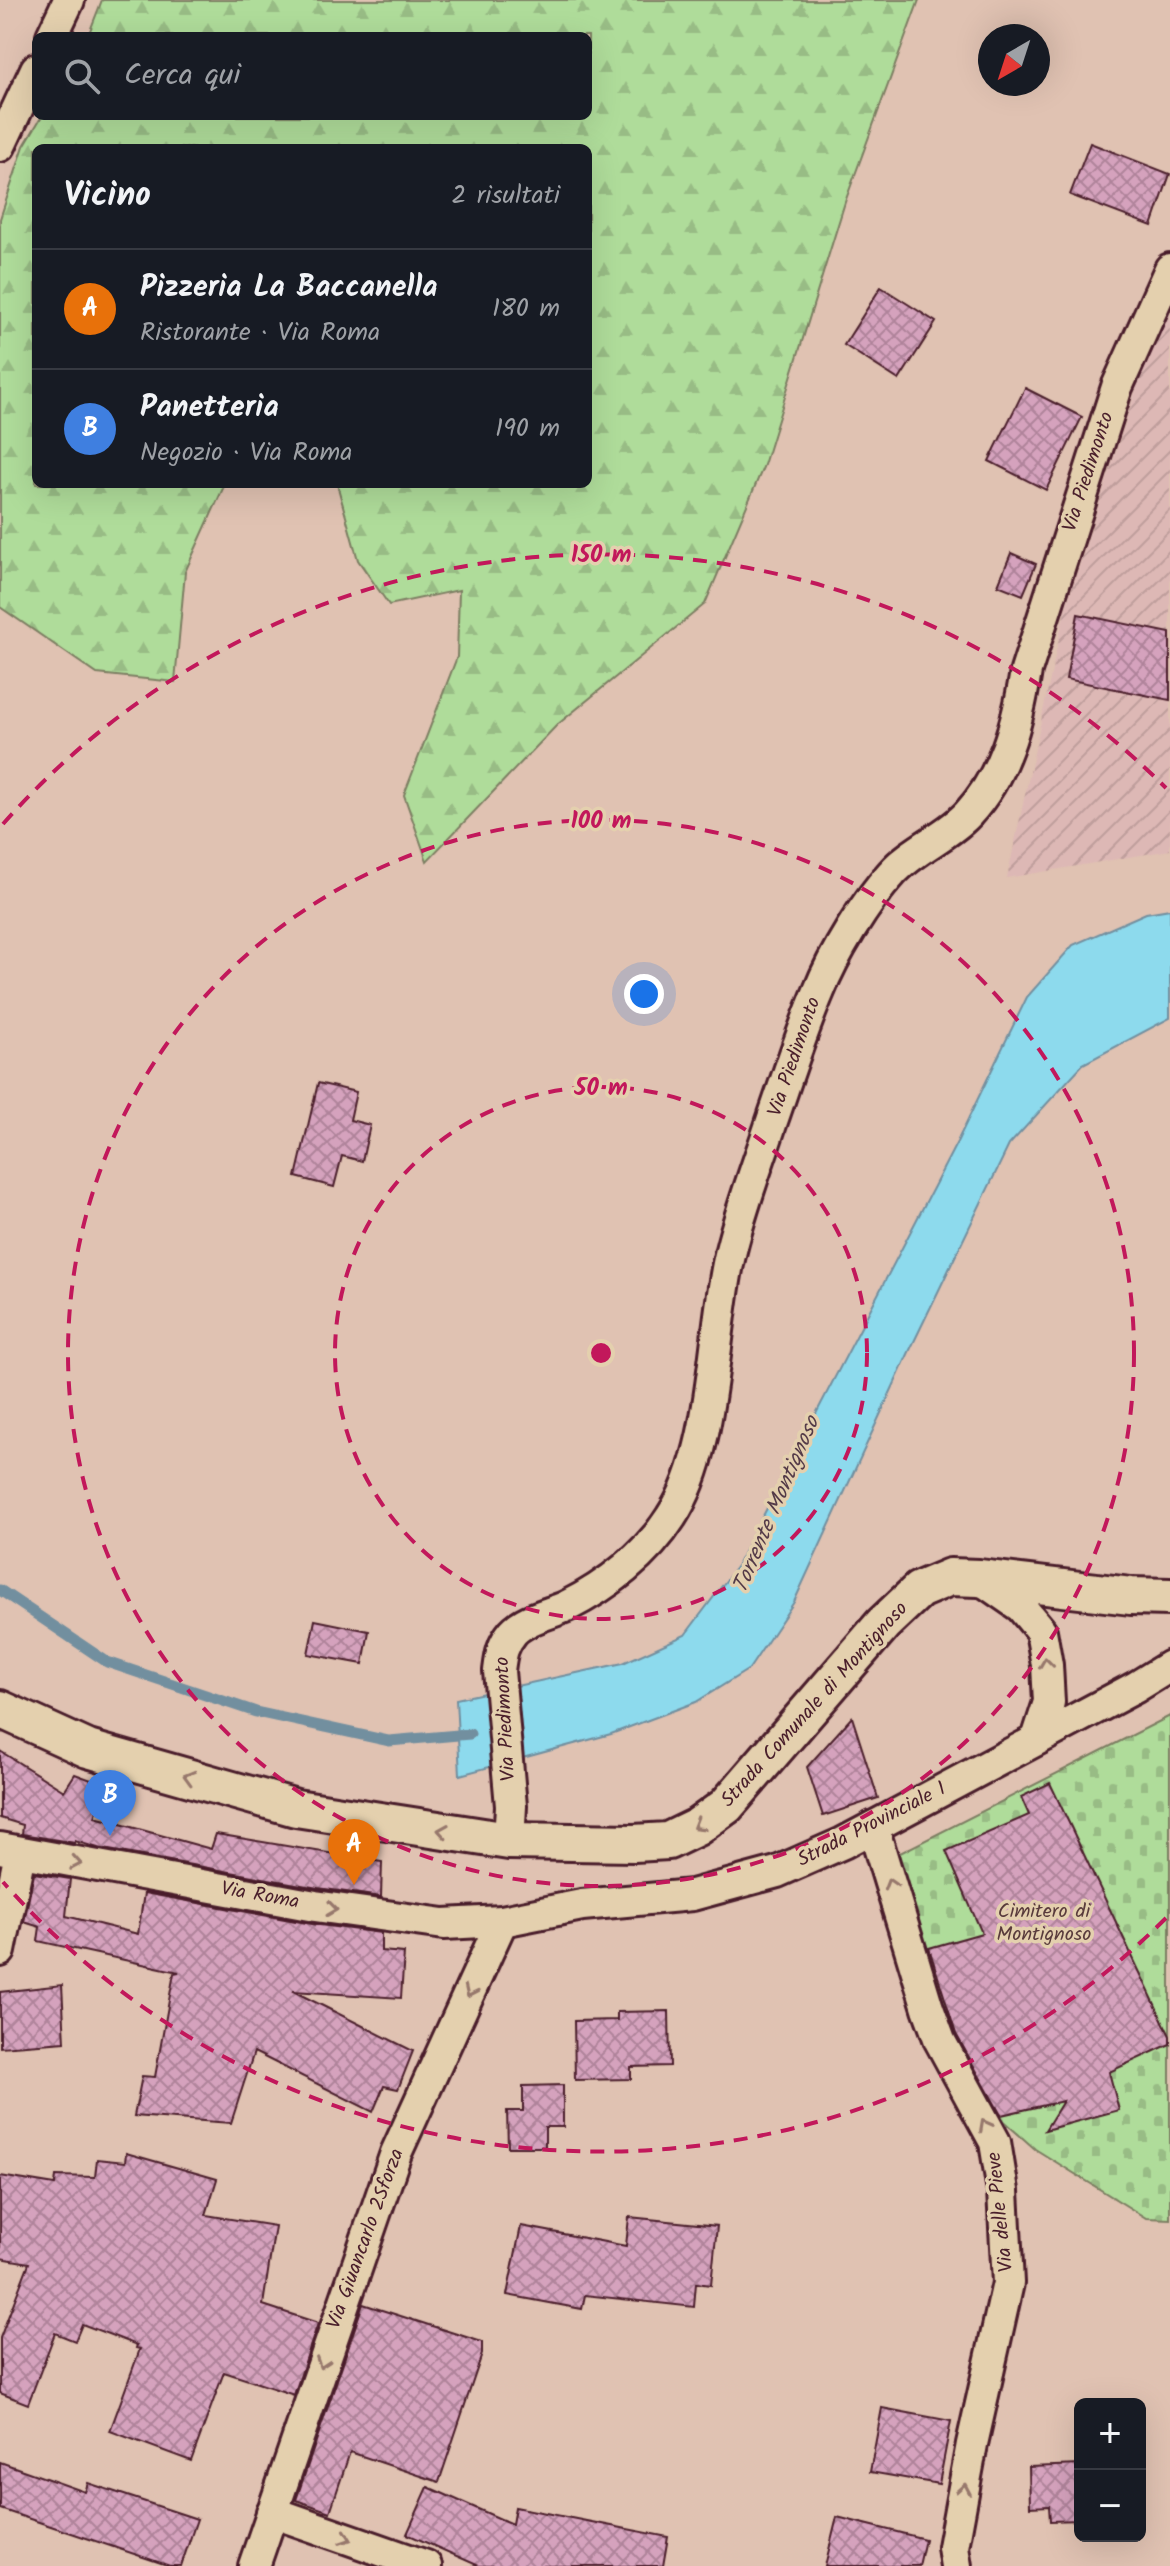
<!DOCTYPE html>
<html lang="it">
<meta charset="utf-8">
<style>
:root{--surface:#171b24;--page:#242831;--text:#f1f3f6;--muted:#9ea1a6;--line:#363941;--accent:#7c3aed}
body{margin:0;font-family:Kalam,sans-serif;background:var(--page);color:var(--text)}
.controls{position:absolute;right:24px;bottom:24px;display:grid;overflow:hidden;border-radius:12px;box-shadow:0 8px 32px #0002}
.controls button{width:72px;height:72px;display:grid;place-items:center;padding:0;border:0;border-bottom:2px solid var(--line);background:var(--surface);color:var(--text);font:40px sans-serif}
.compass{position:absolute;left:978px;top:24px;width:72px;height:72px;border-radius:50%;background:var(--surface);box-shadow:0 8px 32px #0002;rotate:219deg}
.you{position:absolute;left:644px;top:994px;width:28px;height:28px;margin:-20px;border:6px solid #fff;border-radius:50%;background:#1a73e8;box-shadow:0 0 0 12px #1a73e833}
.badge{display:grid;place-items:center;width:52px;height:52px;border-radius:50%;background:var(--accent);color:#fff;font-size:26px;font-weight:700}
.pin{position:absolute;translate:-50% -66px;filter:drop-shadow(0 2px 4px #0008)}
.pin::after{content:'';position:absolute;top:42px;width:28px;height:24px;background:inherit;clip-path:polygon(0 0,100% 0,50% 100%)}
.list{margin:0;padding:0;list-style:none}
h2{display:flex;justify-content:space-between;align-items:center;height:104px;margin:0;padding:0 32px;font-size:34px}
h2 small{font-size:26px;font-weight:400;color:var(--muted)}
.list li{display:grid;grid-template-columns:52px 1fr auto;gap:24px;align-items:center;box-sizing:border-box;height:120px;padding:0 32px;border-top:2px solid var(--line)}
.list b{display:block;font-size:30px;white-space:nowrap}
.list p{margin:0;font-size:26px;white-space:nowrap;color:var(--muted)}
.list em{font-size:26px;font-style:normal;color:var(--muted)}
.icon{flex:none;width:44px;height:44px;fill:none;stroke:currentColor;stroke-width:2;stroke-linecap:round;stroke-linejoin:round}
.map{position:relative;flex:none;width:1170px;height:2566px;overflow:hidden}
.search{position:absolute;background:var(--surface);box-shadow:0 8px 32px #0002;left:32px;top:32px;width:560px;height:88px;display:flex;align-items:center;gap:20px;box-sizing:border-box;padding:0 28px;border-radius:12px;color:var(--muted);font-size:30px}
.panel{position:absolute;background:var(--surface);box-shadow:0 8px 32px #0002;left:32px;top:144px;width:560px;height:344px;border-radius:12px}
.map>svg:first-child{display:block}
</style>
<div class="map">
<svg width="1170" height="2566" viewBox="0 0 1170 2566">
<defs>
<pattern id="industrial-furrows" width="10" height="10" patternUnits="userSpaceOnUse" patternTransform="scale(2)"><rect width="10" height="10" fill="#ddb8b5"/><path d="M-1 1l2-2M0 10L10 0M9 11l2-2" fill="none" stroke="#bf9e9c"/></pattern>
<pattern id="forest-firs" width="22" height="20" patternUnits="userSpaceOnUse" patternTransform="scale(2)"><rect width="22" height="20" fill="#afdc9a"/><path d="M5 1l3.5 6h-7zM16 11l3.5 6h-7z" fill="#98bc85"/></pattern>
<pattern id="cemetery-stones" width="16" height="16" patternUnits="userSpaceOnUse" patternTransform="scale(2)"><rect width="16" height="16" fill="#afdc9a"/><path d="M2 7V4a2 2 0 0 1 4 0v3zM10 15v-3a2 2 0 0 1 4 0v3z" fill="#98bc85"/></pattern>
<pattern id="building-cross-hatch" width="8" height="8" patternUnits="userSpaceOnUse" patternTransform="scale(2)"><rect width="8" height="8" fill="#d5a2bd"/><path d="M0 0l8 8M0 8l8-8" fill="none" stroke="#af839a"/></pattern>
</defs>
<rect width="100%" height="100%" fill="#e0c2b2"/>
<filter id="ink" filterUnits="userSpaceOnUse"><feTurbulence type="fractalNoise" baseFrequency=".0125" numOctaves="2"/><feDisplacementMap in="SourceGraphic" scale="16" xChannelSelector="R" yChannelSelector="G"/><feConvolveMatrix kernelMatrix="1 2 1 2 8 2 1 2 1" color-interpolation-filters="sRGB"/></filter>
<g filter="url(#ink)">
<path fill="url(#industrial-furrows)" d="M 1170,308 L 1170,850 L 1007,878 L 1065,610 L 1137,386 Z"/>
<path fill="url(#forest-firs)" stroke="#7c7e62" stroke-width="2" d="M 102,0 L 919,0 L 845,202 L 764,465 L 705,604 L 557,725 L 427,861 L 404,795 L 457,657 L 459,590 L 389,605 L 358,560 L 337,484 L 588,484 L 588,148 L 36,148 L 36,484 L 225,484 L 185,572 L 175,682 L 97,674 L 0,607 L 0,219 L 24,146 L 42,116 L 588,116 L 588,36 L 88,36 Z"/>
<path fill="url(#cemetery-stones)" stroke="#7c7e62" stroke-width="2" d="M 1170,1716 L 1170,2219 L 1146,2218 L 1035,2149 L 1000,2118 L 937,2016 L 896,1855 Z"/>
<path fill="#8ddaed" stroke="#728f9f" stroke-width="2" d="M 1170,909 L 1170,1018 L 1083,1064 L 1009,1145 L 909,1352 L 794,1602 L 749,1669 L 696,1702 L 611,1734 L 460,1775 L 456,1699 L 623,1663 L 685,1635 L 737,1566 L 957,1142 L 1027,997 L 1073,945 L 1146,913 Z"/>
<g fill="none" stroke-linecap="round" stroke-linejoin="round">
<path stroke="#728f9f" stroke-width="11" d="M 0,1590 L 107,1662 L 256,1712 L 389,1741 L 470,1734"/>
</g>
<g fill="url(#building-cross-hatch)" stroke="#4a1f2b" stroke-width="2">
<path d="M 1090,143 L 1170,174 L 1152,226 L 1070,195 Z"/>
<path d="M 881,287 L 936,322 L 899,380 L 844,345 Z"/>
<path d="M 1025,388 L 1082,417 L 1046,490 L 989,461 Z"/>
<path d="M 1011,553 L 1036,564 L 1023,595 L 998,585 Z"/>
<path d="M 1078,614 L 1170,633 L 1170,700 L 1066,679 Z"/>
<path d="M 318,1083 L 356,1092 L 350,1120 L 370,1125 L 362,1161 L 342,1156 L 334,1187 L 296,1177 Z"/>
<path d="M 315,1620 L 369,1631 L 363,1664 L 308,1654 Z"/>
<path d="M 852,1717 L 878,1798 L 823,1816 L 807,1767 Z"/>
<path d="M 0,1751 L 64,1791 L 75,1774 L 105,1785 L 95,1817 L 211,1849 L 216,1834 L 382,1862 L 381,1897 L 318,1888 L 98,1848 L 75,1841 L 75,1843 L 22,1834 L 23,1825 L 0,1818 Z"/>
<path d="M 1050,1783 L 1170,2036 L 1170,2044 L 1109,2072 L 1119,2110 L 1045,2130 L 1063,2101 L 1001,2115 L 956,2034 L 929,1948 L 982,1933 L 946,1851 L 1029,1815 L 1021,1797 Z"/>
<path d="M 34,1873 L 70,1879 L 66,1916 L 138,1934 L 144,1893 L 312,1924 L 381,1933 L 381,1951 L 404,1953 L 401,1998 L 293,1991 L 413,2051 L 398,2089 L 384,2086 L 373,2112 L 254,2052 L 231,2123 L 134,2116 L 142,2076 L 155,2077 L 174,1973 L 179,1972 L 38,1941 L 40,1927 L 24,1922 Z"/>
<path d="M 62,1985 L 65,2042 L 0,2047 L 0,1992 Z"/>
<path d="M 669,2011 L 670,2066 L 631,2067 L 631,2079 L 575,2080 L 574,2021 L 617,2020 L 617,2012 Z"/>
<path d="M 563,2085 L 563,2127 L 545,2127 L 545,2147 L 508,2147 L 507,2111 L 523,2111 L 523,2086 Z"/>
<path d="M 126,2153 L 217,2179 L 206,2215 L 275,2226 L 263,2305 L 318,2323 L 294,2395 L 224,2372 L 191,2461 L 110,2431 L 140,2349 L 136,2348 L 137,2345 L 82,2324 L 75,2341 L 55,2333 L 28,2404 L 0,2393 L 0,2338 L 29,2263 L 0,2258 L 0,2176 L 55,2185 L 56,2176 L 95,2177 L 97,2159 L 125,2162 Z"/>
<path d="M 629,2217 L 717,2226 L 711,2285 L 696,2283 L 694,2307 L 585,2295 L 582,2309 L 507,2295 L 521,2226 L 626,2246 Z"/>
<path d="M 363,2304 L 482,2342 L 482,2354 L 439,2482 L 350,2452 L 330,2512 L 296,2500 Z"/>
<path d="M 882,2408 L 951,2421 L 939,2484 L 870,2472 Z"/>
<path d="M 0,2462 L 85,2492 L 88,2483 L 197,2519 L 181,2566 L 170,2566 L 0,2509 Z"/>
<path d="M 1080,2465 L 1080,2520 L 1050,2521 L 1049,2506 L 1030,2507 L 1029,2467 Z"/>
<path d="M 428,2487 L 512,2524 L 515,2507 L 668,2537 L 663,2566 L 479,2566 L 407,2534 Z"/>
<path d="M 837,2517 L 925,2539 L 919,2566 L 825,2566 Z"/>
</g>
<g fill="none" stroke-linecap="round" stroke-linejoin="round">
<defs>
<g id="minor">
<path d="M 52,36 L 69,0"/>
<path d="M 0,146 L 36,69"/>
<path d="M 979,1578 L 1021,1607 L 1041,1631 L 1047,1665 L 1049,1702 L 1037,1739"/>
<path d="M 873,1827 L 928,2008 L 940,2041 L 995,2142 L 1003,2191 L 1008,2283 L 972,2444 L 953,2547 L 956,2566"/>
<path d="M 509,1841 L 511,1806 L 499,1671 C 501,1655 502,1645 513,1632 C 526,1618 550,1614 567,1606 C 607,1586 647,1555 671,1517 C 715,1451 712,1337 729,1259 C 739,1213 757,1167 772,1121 C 787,1078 801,1033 819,991 C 833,955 866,901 892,873 C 912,850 949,835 968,814 C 1004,775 1018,723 1026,671 L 1117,387 L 1170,269"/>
<path d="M 0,1848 L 315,1906 L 444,1924 L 502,1921 L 582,1905 L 692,1895 L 777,1872 L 843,1843 L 1136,1687 L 1170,1666"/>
<path d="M 0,1951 L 20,1853"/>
<path d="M 272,2512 L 426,2566"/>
<path d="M 254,2566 L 396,2153 L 502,1921"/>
</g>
<path id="tertiary" d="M 0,1709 L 88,1749 L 296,1808 L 509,1841 L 634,1843 L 668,1841 L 697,1827 L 726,1806 L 883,1624 L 919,1590 L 950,1577 L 979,1578 L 1131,1596 L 1170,1597"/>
</defs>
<use href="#minor" stroke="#4a1f2b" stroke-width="36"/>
<use href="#tertiary" stroke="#4a1f2b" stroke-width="42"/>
<use href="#minor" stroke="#e4d0ae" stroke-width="30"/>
<use href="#tertiary" stroke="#e4d0ae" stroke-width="36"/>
</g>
<defs><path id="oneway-chevron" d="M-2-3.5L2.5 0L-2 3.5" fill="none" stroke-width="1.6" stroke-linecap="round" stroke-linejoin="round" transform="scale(2)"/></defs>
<g stroke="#97786c">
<use href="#oneway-chevron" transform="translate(1046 1663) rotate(-97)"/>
<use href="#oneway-chevron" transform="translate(189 1777) rotate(-164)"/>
<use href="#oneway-chevron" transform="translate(698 1825) rotate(149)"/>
<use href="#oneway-chevron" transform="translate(443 1831) rotate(-171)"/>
<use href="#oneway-chevron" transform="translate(76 1863) rotate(10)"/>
<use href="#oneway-chevron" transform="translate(890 1884) rotate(-107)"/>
<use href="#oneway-chevron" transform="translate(332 1909) rotate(8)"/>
<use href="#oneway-chevron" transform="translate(470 1992) rotate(115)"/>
<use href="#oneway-chevron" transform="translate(985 2125) rotate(-118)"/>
<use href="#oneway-chevron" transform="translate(322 2363) rotate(109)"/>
<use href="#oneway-chevron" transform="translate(964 2489) rotate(-80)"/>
<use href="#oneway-chevron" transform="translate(346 2538) rotate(19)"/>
</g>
</g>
<g fill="none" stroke="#c2185b" stroke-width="4" stroke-dasharray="14 10">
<circle cx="601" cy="1353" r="266"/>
<circle cx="601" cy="1353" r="533"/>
<path d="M1166 1918A799 799 0 0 1 3 1882M3 824A799 799 0 0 1 1166 788"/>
</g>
<g text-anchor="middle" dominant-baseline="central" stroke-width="7" stroke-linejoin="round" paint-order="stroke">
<g font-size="20" fill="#4a1f2b" stroke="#e4d0ae">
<text transform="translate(1089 472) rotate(-72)">Via Piedimonto</text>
<text transform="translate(795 1057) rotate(-71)">Via Piedimonto</text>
<text transform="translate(815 1705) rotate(-48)">Strada Comunale di Montignoso</text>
<text transform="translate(506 1719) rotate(-93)">Via Piedimonto</text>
<text transform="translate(872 1825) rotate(-27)">Strada Provinciale 1</text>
<text transform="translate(260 1896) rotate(10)">Via Roma</text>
<text transform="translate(1001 2212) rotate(-96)">Via delle Pieve</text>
<text transform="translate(366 2239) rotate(-70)">Via Giuancarlo 2Sforza</text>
</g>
<g font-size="20" fill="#593b3c" stroke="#e4d0ae">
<text x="1044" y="1912">Cimitero di<tspan x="1044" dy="23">Montignoso</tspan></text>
</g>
<g font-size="22" font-style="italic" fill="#543b48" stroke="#e4d0ae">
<text transform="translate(777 1505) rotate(-67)">Torrente Montignoso</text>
</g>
</g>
<circle cx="601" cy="1353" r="12" fill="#c2185b" stroke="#e4d0ae" stroke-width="4"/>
<g font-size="24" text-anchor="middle" font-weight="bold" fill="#c2185b" stroke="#e4d0ae" stroke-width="7" stroke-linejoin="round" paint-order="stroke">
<text x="601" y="562">150 m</text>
<text x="601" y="828">100 m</text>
<text x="601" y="1095">50 m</text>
</g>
</svg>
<div class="controls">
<button>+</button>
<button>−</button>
</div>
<svg class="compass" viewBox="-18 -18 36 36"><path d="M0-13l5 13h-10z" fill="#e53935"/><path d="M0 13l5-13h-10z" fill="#9ea1a6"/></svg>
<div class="you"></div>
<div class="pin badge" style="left:354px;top:1885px;background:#e8710a">A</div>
<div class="pin badge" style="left:110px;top:1836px;background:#3f7fe0">B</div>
<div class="search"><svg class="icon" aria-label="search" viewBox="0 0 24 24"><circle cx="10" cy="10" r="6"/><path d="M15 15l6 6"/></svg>Cerca qui</div>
<section class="panel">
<h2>Vicino<small>2 risultati</small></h2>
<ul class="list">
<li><span class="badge" style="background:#e8710a">A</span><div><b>Pizzeria La Baccanella</b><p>Ristorante · Via Roma</p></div><em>180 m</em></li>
<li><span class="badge" style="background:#3f7fe0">B</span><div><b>Panetteria</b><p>Negozio · Via Roma</p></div><em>190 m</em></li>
</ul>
</section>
</div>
